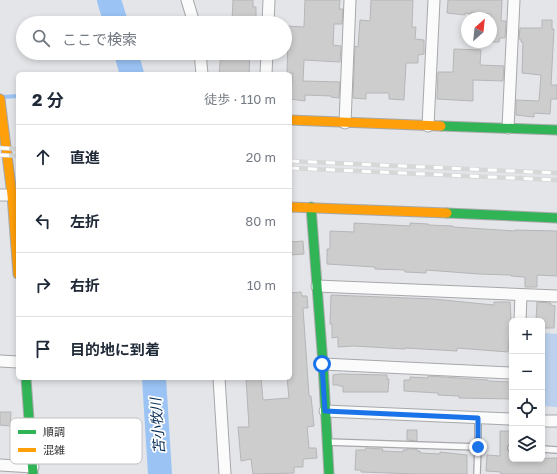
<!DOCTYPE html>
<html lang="ja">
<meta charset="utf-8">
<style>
:root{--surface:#fff;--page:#f2f2f3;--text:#1f2937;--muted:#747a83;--line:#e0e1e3}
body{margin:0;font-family:"Golos Text","Noto Sans JP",sans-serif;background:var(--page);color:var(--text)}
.controls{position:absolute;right:12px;bottom:12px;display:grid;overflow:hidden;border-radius:6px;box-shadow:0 2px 6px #0003}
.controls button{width:36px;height:36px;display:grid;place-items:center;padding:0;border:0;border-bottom:1px solid var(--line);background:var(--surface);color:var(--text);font:20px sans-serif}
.compass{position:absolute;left:461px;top:12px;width:36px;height:36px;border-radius:50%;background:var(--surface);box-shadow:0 2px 6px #0003;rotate:27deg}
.stop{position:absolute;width:12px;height:12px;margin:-9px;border:3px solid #1a73e8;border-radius:50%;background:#fff}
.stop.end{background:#1a73e8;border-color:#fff;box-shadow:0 1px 4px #0008}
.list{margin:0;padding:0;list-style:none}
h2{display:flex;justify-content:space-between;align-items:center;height:52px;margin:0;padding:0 16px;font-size:17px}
h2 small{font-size:13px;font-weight:400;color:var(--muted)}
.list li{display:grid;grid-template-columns:26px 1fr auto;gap:12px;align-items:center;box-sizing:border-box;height:64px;padding:0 16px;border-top:1px solid var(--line)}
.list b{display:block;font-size:15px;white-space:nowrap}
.list em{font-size:13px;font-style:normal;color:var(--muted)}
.icon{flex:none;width:22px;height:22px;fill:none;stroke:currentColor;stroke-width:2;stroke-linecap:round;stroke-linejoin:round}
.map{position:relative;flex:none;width:557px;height:474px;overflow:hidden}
.search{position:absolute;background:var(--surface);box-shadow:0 2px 6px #0003;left:16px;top:16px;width:276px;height:44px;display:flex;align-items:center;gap:10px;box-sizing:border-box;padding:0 14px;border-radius:22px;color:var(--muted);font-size:15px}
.panel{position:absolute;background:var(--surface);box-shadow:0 2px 6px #0003;left:16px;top:72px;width:276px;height:308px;border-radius:6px}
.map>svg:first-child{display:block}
</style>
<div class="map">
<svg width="557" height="474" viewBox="0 0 557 474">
<rect width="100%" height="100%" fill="#e3e5e8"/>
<path fill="#bbd1ee" d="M 542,333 L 557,334 L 557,407 L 542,406 Z"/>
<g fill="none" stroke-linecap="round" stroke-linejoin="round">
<g stroke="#9bc3f4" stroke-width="4">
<path d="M 131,74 L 132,73"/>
<path d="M 2,97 L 18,96"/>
</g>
<g stroke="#9bc3f4" stroke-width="24">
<path d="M 109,0 L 116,23"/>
<path d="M 126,53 L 132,74"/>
<path d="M 154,378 L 160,474"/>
</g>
</g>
<g fill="#cdcdce" stroke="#b6b6b8">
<path d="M 233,0 L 253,0 L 253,7 L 256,7 L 256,22 L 232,21 Z"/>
<path d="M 305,0 L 340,0 L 339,9 L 343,9 L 342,24 L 334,24 L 333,45 L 341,46 L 340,62 L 304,60 L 303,81 L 340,82 L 339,98 L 331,97 L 331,96 L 305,95 L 305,101 L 290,99 L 293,73 L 287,73 L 288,36 L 286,36 L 286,26 L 304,27 Z"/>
<path d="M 371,0 L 413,0 L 412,27 L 416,27 L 415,39 L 424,40 L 424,54 L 418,55 L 418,63 L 406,63 L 404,100 L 389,99 L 389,93 L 366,93 L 366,99 L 353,98 L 355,46 L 358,47 L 360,20 L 370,21 Z"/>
<path d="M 448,0 L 502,0 L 501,21 L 506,21 L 505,38 L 500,38 L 499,42 L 491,42 L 491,14 L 471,12 L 471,14 L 465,13 L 465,15 L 447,13 Z"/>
<path d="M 542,20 L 552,20 L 552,29 L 554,29 L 551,85 L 557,85 L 557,99 L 551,99 L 550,114 L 534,113 L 534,117 L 516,115 L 516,100 L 539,101 L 541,75 L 522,73 L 523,42 L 521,42 L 521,39 L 519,39 L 520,28 L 542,28 Z"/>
<path d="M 454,49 L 481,50 L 480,65 L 504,66 L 503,81 L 473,80 L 473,101 L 437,99 L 438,72 L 453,72 Z"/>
<path d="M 221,53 L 250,53 L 249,74 L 219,74 Z"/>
<path d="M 354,223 L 410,226 L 410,223 L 428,224 L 428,225 L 453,226 L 453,227 L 515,231 L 515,230 L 557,231 L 557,276 L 537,275 L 537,287 L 525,287 L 525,277 L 511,276 L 511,275 L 479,274 L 426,270 L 426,273 L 405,272 L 405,270 L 375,269 L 375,267 L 327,264 L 327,249 L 330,249 L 330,231 L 354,232 Z"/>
<path d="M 303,241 L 304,254 L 290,255 L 290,242 Z"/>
<path d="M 301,292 L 302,296 L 307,296 L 308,308 L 303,308 L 309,396 L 311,396 L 314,426 L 307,427 L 309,448 L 316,448 L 317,458 L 303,459 L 303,467 L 294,467 L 294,473 L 253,474 L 251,459 L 241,461 L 238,427 L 249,427 L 246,378 L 261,378 L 263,400 L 289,398 L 287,378 L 290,378 L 290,293 Z"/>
<path d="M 331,295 L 433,299 L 494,305 L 494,302 L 510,302 L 511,319 L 508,352 L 457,348 L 457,351 L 405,348 L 405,349 L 354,346 L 338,347 L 338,337 L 332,338 L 332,324 L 330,324 Z"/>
<path d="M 537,302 L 551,303 L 550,305 L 555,306 L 554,328 L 542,328 L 542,321 L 536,321 Z"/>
<path d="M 339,374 L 387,375 L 387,379 L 389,379 L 388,392 L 343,392 L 343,386 L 339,386 L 339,385 L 333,385 L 333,375 Z"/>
<path d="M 428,376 L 488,380 L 488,381 L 512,382 L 512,399 L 459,398 L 459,396 L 438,395 L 438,393 L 404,391 L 404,380 L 410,380 L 410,377 L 428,378 Z"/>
<path d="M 0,412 L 11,412 L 10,426 L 0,425 Z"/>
<path d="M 407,430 L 417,430 L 417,441 L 407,440 Z"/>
<path d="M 500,431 L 512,431 L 512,444 L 509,445 L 507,448 L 509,451 L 512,452 L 512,459 L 557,458 L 557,474 L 501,474 L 501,472 L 486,471 L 487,455 L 500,456 Z"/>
<path d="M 366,448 L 383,449 L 382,451 L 403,452 L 403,450 L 407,450 L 407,449 L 417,449 L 417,451 L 420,451 L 420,453 L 440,454 L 440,452 L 467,455 L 467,474 L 416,474 L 361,472 L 361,470 L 355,470 L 356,450 L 365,450 Z"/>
</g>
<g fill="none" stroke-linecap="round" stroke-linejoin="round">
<defs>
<g id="lane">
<path d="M 327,442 L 478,447 L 478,418"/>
<path d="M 511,448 L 512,448"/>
<path d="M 542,449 L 557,450"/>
<path d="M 477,474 L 478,447"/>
</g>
<g id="street">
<path d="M 187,0 L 194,23"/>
<path d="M 268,23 L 269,0"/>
<path d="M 200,53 L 202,74"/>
<path d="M 266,74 L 267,53"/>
<path d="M 345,123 L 350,0"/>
<path d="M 428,126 L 434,0"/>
<path d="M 508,128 L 514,0"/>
<path d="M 0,195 L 12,195"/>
<path d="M 317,286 L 557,296"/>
<path d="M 520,321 L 521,295"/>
<path d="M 0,361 L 18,362"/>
<path d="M 323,364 L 512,373"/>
<path d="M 219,378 L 225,474"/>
<path d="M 325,411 L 512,419"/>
<path d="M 542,421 L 557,421"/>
<path d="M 0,465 L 33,467"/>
</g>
<g id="fast">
<path d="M 441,126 L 557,130"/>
<path d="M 311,207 L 323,364 L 329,474"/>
<path d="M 447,213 L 557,218"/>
<path d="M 26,378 L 33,474"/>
</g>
<g id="slow">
<path d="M 0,99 L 12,195 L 18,274"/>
<path d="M 290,120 L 441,126"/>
<path d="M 290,207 L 447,213"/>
</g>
</defs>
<use href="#lane" stroke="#a6a8aa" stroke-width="8"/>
<use href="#street" stroke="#a6a8aa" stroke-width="13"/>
<use href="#fast" stroke="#a6a8aa" stroke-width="11"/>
<use href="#slow" stroke="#a6a8aa" stroke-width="11"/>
<use href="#lane" stroke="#fbfbfc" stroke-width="5.5"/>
<use href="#street" stroke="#fbfbfc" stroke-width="11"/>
<use href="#fast" stroke="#30b455" stroke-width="9"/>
<use href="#slow" stroke="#ff9f0a" stroke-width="9"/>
<defs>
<g id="rail">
<path d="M 0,148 L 18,149"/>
<path d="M 0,155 L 18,156"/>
<path d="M 290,161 L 557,173"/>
<path d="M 290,168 L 557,180"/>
</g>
</defs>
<use href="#rail" stroke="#d6d7d7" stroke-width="4.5"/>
<use href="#rail" stroke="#fff" stroke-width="3" stroke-dasharray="9" stroke-linecap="butt"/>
</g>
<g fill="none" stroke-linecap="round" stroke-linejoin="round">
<path stroke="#1a73e8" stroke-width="5" d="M 322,364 L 325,411 L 478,418 L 478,447"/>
</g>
<g text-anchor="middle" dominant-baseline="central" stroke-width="3.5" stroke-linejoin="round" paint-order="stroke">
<g font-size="14" font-style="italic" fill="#032a54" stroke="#fff">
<text transform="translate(157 426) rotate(-94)">苫小牧川</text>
</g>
</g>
<rect x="10" y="418" width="132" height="46" rx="6" fill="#fff" stroke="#c2c2c3" stroke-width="1"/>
<rect x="18" y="430" width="18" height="4" fill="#30b455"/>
<rect x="18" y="448" width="18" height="4" fill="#ff9f0a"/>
<g font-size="11" fill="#343537">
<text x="43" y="436">順調</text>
<text x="43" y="454">混雑</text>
</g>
</svg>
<div class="controls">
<button>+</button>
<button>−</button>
<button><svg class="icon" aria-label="locate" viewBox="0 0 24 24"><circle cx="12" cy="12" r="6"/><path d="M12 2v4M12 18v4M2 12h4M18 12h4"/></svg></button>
<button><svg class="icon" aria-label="layers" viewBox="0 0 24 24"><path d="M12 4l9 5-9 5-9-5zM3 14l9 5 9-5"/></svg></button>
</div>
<svg class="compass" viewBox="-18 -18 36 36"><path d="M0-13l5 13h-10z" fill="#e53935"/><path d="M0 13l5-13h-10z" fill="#747a83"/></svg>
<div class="stop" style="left:322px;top:364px"></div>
<div class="stop end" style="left:478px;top:447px"></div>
<div class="search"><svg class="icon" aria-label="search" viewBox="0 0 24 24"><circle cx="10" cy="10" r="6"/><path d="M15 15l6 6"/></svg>ここで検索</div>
<section class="panel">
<h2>2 分<small>徒歩 · 110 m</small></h2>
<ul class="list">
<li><svg class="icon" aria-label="ahead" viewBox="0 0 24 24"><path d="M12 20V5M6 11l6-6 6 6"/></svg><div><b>直進</b></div><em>20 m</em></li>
<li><svg class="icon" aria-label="left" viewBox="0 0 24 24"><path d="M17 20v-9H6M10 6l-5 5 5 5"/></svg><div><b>左折</b></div><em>80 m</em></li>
<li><svg class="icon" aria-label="right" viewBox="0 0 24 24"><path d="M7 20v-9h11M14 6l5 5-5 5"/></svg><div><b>右折</b></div><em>10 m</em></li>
<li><svg class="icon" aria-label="arrive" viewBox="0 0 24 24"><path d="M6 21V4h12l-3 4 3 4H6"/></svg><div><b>目的地に到着</b></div></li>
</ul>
</section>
</div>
